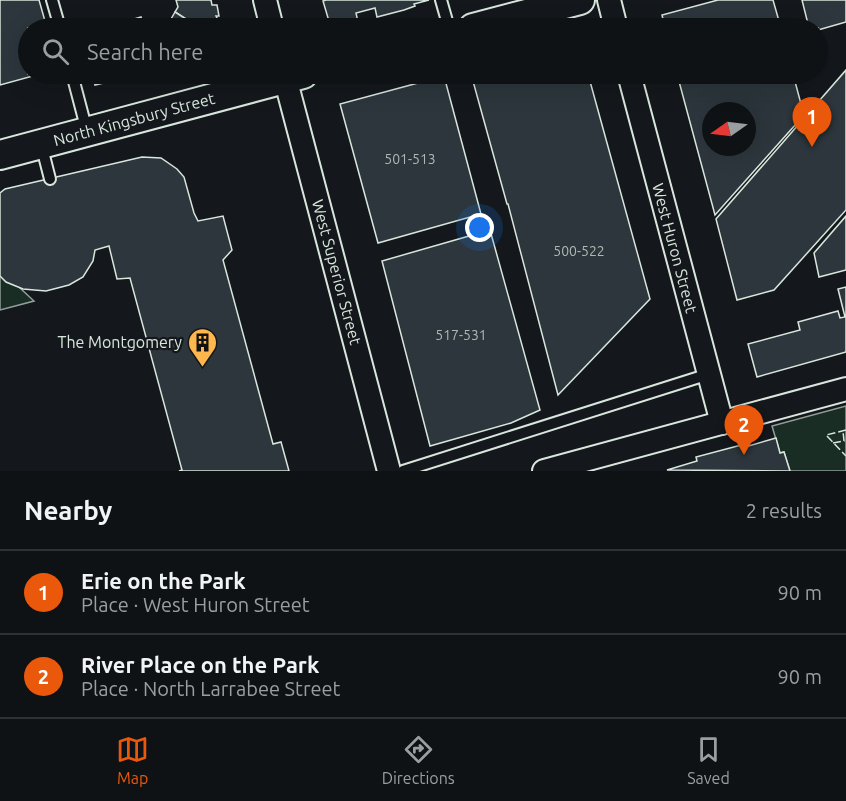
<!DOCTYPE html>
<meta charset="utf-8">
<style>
:root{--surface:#0f1215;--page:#181b1e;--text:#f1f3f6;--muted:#9b9ea0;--line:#2f3234;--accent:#ea580c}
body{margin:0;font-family:Ubuntu,sans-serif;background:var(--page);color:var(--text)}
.compass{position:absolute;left:702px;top:102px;width:54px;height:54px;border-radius:50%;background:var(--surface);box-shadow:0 6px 24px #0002;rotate:256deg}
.you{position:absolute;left:480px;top:228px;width:21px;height:21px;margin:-15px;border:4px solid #fff;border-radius:50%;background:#1a73e8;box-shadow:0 0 0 9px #1a73e833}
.badge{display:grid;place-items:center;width:39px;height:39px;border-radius:50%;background:var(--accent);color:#fff;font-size:20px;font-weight:700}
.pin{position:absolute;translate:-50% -50px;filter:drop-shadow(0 2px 3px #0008)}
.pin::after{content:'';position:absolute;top:32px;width:21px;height:18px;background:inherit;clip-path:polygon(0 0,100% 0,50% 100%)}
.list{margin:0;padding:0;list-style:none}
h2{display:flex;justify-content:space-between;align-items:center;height:78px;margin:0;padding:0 24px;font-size:26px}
h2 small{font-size:20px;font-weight:400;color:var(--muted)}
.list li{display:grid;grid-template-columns:39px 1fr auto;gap:18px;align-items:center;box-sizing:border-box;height:84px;padding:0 24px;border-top:2px solid var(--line)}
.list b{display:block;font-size:22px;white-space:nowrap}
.list p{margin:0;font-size:20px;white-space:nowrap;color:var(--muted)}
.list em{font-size:20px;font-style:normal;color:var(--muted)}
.icon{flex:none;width:33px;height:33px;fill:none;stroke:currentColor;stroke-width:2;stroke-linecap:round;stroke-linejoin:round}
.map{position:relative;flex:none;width:846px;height:471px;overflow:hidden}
.search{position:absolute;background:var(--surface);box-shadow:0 6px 24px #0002;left:18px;right:18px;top:18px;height:66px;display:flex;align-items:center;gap:15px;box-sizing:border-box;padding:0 21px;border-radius:33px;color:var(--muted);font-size:22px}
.sheet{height:246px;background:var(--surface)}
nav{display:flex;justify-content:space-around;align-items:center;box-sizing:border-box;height:84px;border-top:2px solid var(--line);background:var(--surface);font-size:16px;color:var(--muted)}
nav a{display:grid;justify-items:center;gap:3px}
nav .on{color:var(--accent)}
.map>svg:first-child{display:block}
</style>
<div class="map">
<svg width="846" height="471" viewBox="0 0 846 471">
<rect width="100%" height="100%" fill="#14181c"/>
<g fill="#1a2d24" stroke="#939e99" stroke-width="1.5">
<path d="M 0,257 L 20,288 L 34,301 L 0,310 Z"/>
<path d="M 846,406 L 846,471 L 790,471 L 784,452 L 780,453 L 772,426 Z"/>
</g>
<g fill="#2c363c" stroke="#d8e6dc" stroke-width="1.5" fill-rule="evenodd">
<path d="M 0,0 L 39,0 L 47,28 L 28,28 L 28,74 L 40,74 L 0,85 Z"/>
<path d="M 176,0 L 211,0 L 212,5 L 217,5 L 219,16 L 216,16 L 217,18 L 212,25 L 217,28 L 200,28 L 175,12 L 178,7 Z"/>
<path d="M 326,0 L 429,0 L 414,4 L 415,6 L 404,10 L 377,17 L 375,8 L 356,13 L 358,22 L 335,28 L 331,28 L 323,1 Z"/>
<path d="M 718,0 L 773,0 L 781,28 L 665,28 L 662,15 Z"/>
<path d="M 802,0 L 846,0 L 846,22 L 818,30 L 818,28 L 809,28 Z"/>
<path d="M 175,12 L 200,28 L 160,28 L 167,26 Z"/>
<path d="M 141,17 L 144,28 L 137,28 L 134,19 Z"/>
<path d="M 134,19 L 137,28 L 114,28 L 113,24 Z"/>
<path d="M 846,70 L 846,210 L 774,290 L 737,300 L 716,219 Z"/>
<path d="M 83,74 L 102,74 L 104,83 L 95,85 L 94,81 L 86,83 Z"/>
<path d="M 102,74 L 126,74 L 127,77 L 117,79 L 117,75 L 104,78 L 104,83 Z"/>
<path d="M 471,74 L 588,74 L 650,299 L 558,395 L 508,204 L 507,204 Z"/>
<path d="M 677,74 L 793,74 L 804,115 L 715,215 ZM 711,111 L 747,111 L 747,147 L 711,147 Z"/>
<path d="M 444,76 L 481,214 L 378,243 L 340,104 Z"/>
<path d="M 142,157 L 161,158 L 177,169 L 184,177 L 194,213 L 198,221 L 223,216 L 232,250 L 223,260 L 273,444 L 281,442 L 289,471 L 179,471 L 182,470 L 130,278 L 117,279 L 109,246 L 95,250 L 93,261 L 83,277 L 69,285 L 46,291 L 23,289 L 6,282 L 0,276 L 0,193 L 5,189 Z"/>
<path d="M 846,216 L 846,270 L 819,277 L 814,253 Z"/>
<path d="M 490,230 L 540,410 L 511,423 L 430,446 L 382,261 Z"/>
<path d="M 846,287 L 846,352 L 757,377 L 748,344 L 800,330 L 798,322 L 838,311 L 840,318 L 845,317 L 838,289 Z"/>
<path d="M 776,438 L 780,453 L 784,452 L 790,471 L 667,470 L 697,461 L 696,457 L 745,444 L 745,447 Z"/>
</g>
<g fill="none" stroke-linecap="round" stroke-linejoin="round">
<defs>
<g id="service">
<path d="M 52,0 L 60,28"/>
<path d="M 441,0 L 449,28"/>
<path d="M 72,74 L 87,131"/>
<path d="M 41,144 L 50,179"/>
<path d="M 403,471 L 709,374"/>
</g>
<g id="minor">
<path d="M 265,0 L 272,28"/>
<path d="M 609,0 L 616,28"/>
<path d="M 284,74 L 389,471"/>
<path d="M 629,74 L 722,423"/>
<path d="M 544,471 L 846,389"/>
</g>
<g id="tertiary">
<path d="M 473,28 L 580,0"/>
<path d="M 0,155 L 303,74"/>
</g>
</defs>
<use href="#service" stroke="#d8e6dc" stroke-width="14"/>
<use href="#minor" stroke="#d8e6dc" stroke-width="26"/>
<use href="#tertiary" stroke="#d8e6dc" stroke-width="32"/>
<use href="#service" stroke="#14181c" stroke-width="10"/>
<use href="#minor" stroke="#14181c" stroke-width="22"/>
<use href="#tertiary" stroke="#14181c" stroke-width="28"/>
<g stroke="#d8e6dc" stroke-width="1.5" stroke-dasharray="8 3" stroke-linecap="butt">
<path d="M 444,76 L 453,74"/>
<path d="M 846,430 L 826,435 L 846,456"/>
<path d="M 833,443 L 844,441 L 843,431"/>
</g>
</g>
<defs>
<symbol id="building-pin" viewBox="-11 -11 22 30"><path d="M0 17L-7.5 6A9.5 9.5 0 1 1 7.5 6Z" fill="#ffb74d" stroke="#14181c"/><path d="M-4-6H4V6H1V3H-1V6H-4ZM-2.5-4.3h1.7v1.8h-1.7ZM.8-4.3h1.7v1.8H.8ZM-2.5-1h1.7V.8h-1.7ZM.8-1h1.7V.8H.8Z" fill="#111"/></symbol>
</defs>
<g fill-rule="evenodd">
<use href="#building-pin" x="186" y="326" width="33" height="45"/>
</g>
<g text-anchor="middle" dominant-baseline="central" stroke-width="4.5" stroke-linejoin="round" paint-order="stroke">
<g font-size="14" fill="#adbab4">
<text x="410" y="159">501-513</text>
<text x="579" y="251">500-522</text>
<text x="461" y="335">517-531</text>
</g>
<g font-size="16" fill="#d8e6dc" stroke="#14181c">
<text transform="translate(134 119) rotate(-15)">North Kingsbury Street</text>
<text transform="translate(675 248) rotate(75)">West Huron Street</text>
<text transform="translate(337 272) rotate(75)">West Superior Street</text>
</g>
<g font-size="16" fill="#d8e6dc" stroke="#14181c" text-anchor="end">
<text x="182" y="342">The Montgomery</text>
</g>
</g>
</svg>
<svg class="compass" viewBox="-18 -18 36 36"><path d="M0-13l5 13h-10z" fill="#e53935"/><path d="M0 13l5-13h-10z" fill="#9b9ea0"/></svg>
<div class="you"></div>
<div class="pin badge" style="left:812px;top:147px">1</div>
<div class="pin badge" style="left:744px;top:455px">2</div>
<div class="search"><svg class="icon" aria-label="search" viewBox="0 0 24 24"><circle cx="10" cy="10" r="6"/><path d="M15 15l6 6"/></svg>Search here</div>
</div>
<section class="sheet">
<h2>Nearby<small>2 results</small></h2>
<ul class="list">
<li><span class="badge">1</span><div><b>Erie on the Park</b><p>Place · West Huron Street</p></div><em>90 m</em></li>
<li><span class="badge">2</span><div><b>River Place on the Park</b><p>Place · North Larrabee Street</p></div><em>90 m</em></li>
</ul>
</section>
<nav>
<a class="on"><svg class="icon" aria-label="map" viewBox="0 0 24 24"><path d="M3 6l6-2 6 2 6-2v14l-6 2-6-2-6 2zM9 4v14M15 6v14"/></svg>Map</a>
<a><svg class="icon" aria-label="directions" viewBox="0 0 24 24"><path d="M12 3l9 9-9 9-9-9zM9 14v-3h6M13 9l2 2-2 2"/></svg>Directions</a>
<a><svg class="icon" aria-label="saved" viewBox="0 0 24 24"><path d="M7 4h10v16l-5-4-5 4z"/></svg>Saved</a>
</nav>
